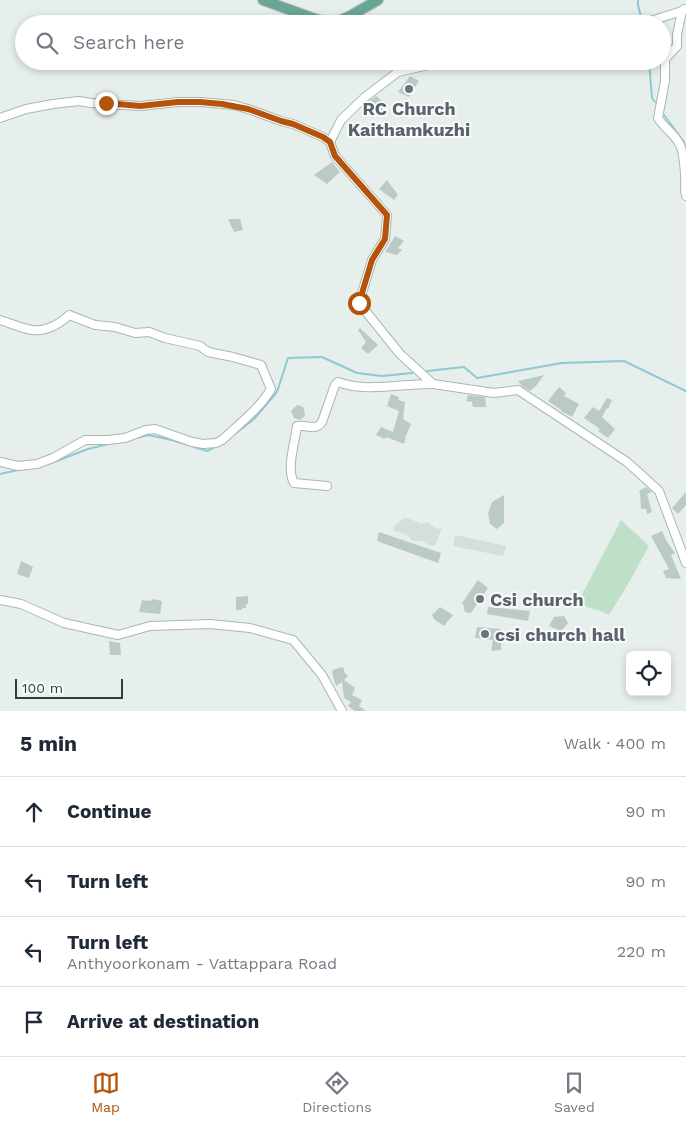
<!DOCTYPE html>
<meta charset="utf-8">
<style>
:root{--surface:#fff;--page:#f2f2f3;--text:#1f2937;--muted:#747a83;--line:#e0e1e3;--accent:#b45309}
body{margin:0;font-family:"Work Sans",sans-serif;background:var(--page);color:var(--text)}
.controls{position:absolute;right:15px;bottom:15px;display:grid;overflow:hidden;border-radius:8px;box-shadow:0 2px 8px #0003}
.controls button{width:45px;height:45px;display:grid;place-items:center;padding:0;border:0;border-bottom:1px solid var(--line);background:var(--surface);color:var(--text);font:25px sans-serif}
.scale{position:absolute;left:15px;bottom:12px;width:108px;box-sizing:border-box;padding-left:5px;border:2px solid #24423a;border-top:0;font-size:14px;line-height:18px;white-space:nowrap;color:#24423a;-webkit-text-stroke:4px #f7fbf9;paint-order:stroke}
.stop{position:absolute;width:15px;height:15px;margin:-11px;border:4px solid #b45309;border-radius:50%;background:#fff}
.stop.end{background:#b45309;border-color:#fff;box-shadow:0 1px 5px #0008}
.list{margin:0;padding:0;list-style:none}
h2{display:flex;justify-content:space-between;align-items:center;height:65px;margin:0;padding:0 20px;font-size:21px}
h2 small{font-size:16px;font-weight:400;color:var(--muted)}
.list li{display:grid;grid-template-columns:32px 1fr auto;gap:15px;align-items:center;box-sizing:border-box;height:70px;padding:0 20px;border-top:1px solid var(--line)}
.list b{display:block;font-size:19px;white-space:nowrap}
.list p{margin:0;font-size:16px;white-space:nowrap;color:var(--muted)}
.list em{font-size:16px;font-style:normal;color:var(--muted)}
.icon{flex:none;width:28px;height:28px;fill:none;stroke:currentColor;stroke-width:2;stroke-linecap:round;stroke-linejoin:round}
.map{position:relative;flex:none;width:686px;height:711px;overflow:hidden}
.search{position:absolute;background:var(--surface);box-shadow:0 2px 8px #0003;left:15px;right:15px;top:15px;height:55px;display:flex;align-items:center;gap:12px;box-sizing:border-box;padding:0 18px;border-radius:28px;color:var(--muted);font-size:19px}
.sheet{height:345px;background:var(--surface)}
nav{display:flex;justify-content:space-around;align-items:center;box-sizing:border-box;height:70px;border-top:1px solid var(--line);background:var(--surface);font-size:14px;color:var(--muted)}
nav a{display:grid;justify-items:center;gap:2px}
nav .on{color:var(--accent)}
.map>svg:first-child{display:block}
</style>
<div class="map">
<svg width="686" height="711" viewBox="0 0 686 711">
<rect width="100%" height="100%" fill="#e6efeb"/>
<g fill="#d4dfda">
<path d="M 404,518 L 408,518 L 421,524 L 427,522 L 437,529 L 442,528 L 435,546 L 429,545 L 422,541 L 412,541 L 407,535 L 393,530 L 394,526 Z"/>
<path d="M 455,535 L 506,546 L 503,556 L 453,546 Z"/>
</g>
<path fill="#bfe0c8" d="M 621,520 L 649,546 L 628,584 L 609,615 L 601,611 L 577,604 Z"/>
<g fill="none" stroke-linecap="round" stroke-linejoin="round">
<g stroke="#8ec9d4" stroke-width="2">
<path d="M 638,0 L 638,5 L 641,17"/>
<path d="M 649,61 L 652,98 L 655,102"/>
<path d="M 664,115 L 684,142 L 686,152"/>
<path d="M 427,371 L 464,367 L 477,378 L 562,363 L 624,361 L 686,391"/>
<path d="M 136,438 L 148,435 L 172,440 L 207,451 L 215,447"/>
<path d="M 226,441 L 254,419 L 277,392 L 288,358 L 322,357 L 357,373 L 382,376 L 412,373"/>
<path d="M 47,464 L 54,462 L 88,449 L 112,443"/>
<path d="M 0,474 L 23,469"/>
</g>
</g>
<g fill="#bbcac4">
<path d="M 410,76 L 419,81 L 409,97 L 398,92 Z"/>
<path d="M 376,96 L 386,104 L 378,115 L 366,104 Z"/>
<path d="M 332,162 L 340,172 L 327,184 L 314,175 Z"/>
<path d="M 387,180 L 398,195 L 394,200 L 379,189 Z"/>
<path d="M 228,219 L 240,219 L 243,230 L 234,232 Z"/>
<path d="M 395,236 L 404,241 L 398,248 L 402,250 L 397,255 L 385,252 Z"/>
<path d="M 360,328 L 378,345 L 368,354 L 361,348 L 366,342 L 358,330 Z"/>
<path d="M 544,375 L 536,386 L 530,391 L 522,386 L 518,381 Z"/>
<path d="M 559,387 L 566,393 L 564,396 L 579,404 L 572,417 L 561,411 L 561,410 L 548,401 Z"/>
<path d="M 391,394 L 399,397 L 398,400 L 405,402 L 403,419 L 411,424 L 405,438 L 406,438 L 404,444 L 386,437 L 385,439 L 376,435 L 381,427 L 393,432 L 399,411 L 387,406 Z"/>
<path d="M 468,395 L 485,397 L 486,407 L 473,407 L 472,402 L 466,401 Z"/>
<path d="M 607,398 L 612,400 L 608,409 L 607,408 L 602,417 L 615,429 L 608,438 L 598,431 L 600,429 L 584,418 L 593,407 L 599,411 Z"/>
<path d="M 297,405 L 301,406 L 304,408 L 305,416 L 300,420 L 294,418 L 291,411 Z"/>
<path d="M 646,487 L 652,492 L 647,494 L 652,512 L 647,514 L 646,509 L 641,509 L 640,493 L 639,491 Z"/>
<path d="M 686,492 L 686,505 L 678,514 L 672,508 Z"/>
<path d="M 504,495 L 504,523 L 497,529 L 490,524 L 488,513 L 492,502 Z"/>
<path d="M 662,531 L 667,542 L 675,553 L 671,555 L 681,579 L 666,578 L 663,571 L 669,569 L 651,536 Z"/>
<path d="M 379,532 L 441,553 L 438,563 L 377,541 Z"/>
<path d="M 21,561 L 33,567 L 29,578 L 17,574 Z"/>
<path d="M 478,580 L 488,588 L 471,613 L 465,612 L 464,608 L 464,606 L 462,603 Z"/>
<path d="M 248,596 L 248,604 L 246,604 L 246,608 L 242,608 L 242,610 L 236,610 L 236,597 Z"/>
<path d="M 152,599 L 162,601 L 160,614 L 139,612 L 142,600 L 151,601 Z"/>
<path d="M 440,607 L 453,615 L 444,626 L 435,620 L 432,615 Z"/>
<path d="M 488,607 L 530,611 L 528,621 L 487,614 Z"/>
<path d="M 564,616 L 568,623 L 561,631 L 549,626 L 554,617 Z"/>
<path d="M 477,627 L 501,629 L 501,650 L 491,651 L 493,640 L 475,638 Z"/>
<path d="M 109,641 L 120,643 L 121,655 L 110,655 Z"/>
<path d="M 343,667 L 345,673 L 348,676 L 344,680 L 355,688 L 352,695 L 362,700 L 359,706 L 366,711 L 355,711 L 348,706 L 351,702 L 344,698 L 342,682 L 336,686 L 334,680 L 332,671 L 335,669 Z"/>
</g>
<g fill="none" stroke-linecap="round" stroke-linejoin="round">
<defs>
<g id="minor">
<path d="M 682,11 L 677,35 L 677,46 L 665,59 L 665,81 L 658,118 C 664,128 675,134 680,145 C 683,150 685,170 685,176 C 686,183 684,189 686,196"/>
<path d="M 641,24 L 682,11 L 684,9"/>
<path d="M 446,61 L 398,72 L 365,97 L 341,120 L 330,142 L 335,156 L 387,215 L 385,239 L 372,260 L 359,303 L 400,354 L 433,384 L 494,393 L 518,390 L 627,462 L 659,491 L 686,563"/>
<path d="M 0,118 L 26,109 L 53,104 L 79,101 L 91,103 L 140,106 L 178,102 L 200,102 L 234,105 L 248,109 L 281,121 L 293,124 L 323,137 L 330,142"/>
<path d="M 0,320 C 10,323 21,328 32,330 C 45,332 60,324 69,315 L 95,325 L 115,327 L 135,333 L 149,332 L 165,338 L 200,346 L 208,352 L 233,357 L 261,365 L 271,389 C 261,407 237,426 222,440 L 216,443 L 203,444 L 192,442 L 155,429 L 146,430 L 125,438 L 108,440 L 85,440 L 53,458 L 37,464 L 18,466 L 0,462"/>
<path d="M 327,486 L 294,483 C 286,469 295,442 297,426 C 307,424 315,432 322,422 L 335,385 L 338,382 C 366,393 403,383 433,384"/>
<path d="M 0,600 L 21,604 L 64,623 L 118,635 L 150,626 L 210,624 L 250,628 L 293,640 L 322,675 L 342,711"/>
</g>
<path id="major" d="M 263,0 L 315,19 L 334,23 L 350,16 L 378,0"/>
</defs>
<use href="#minor" stroke="#a8b8b2" stroke-width="10"/>
<use href="#major" stroke="#c2cac8" stroke-width="12"/>
<use href="#minor" stroke="#fff" stroke-width="8"/>
<use href="#major" stroke="#6aa596" stroke-width="10"/>
</g>
<g fill="none" stroke-linecap="round" stroke-linejoin="round">
<path stroke="#b45309" stroke-width="6" d="M 106,103 L 140,106 L 178,102 L 200,102 L 222,104 L 248,109 L 281,121 L 293,124 L 323,137 L 330,142 L 335,156 L 387,215 L 385,239 L 372,260 L 359,303"/>
</g>
<g fill="#6b7280" stroke="#f7fbf9" stroke-width="2">
<circle cx="409" cy="89" r="5"/>
<circle cx="480" cy="599" r="5"/>
<circle cx="485" cy="634" r="5"/>
</g>
<g text-anchor="middle" dominant-baseline="central" stroke-width="4" stroke-linejoin="round" paint-order="stroke">
<g font-size="18" font-weight="bold" fill="#5b616d" stroke="#f7fbf9" text-anchor="start">
<text x="409" y="108" text-anchor="middle">RC Church<tspan x="409" dy="21">Kaithamkuzhi</tspan></text>
<text x="490" y="599">Csi church</text>
<text x="495" y="634">csi church hall</text>
</g>
</g>
</svg>
<div class="controls">
<button><svg class="icon" aria-label="locate" viewBox="0 0 24 24"><circle cx="12" cy="12" r="6"/><path d="M12 2v4M12 18v4M2 12h4M18 12h4"/></svg></button>
</div>
<div class="scale">100 m</div>
<div class="stop" style="left:359px;top:303px"></div>
<div class="stop end" style="left:106px;top:103px"></div>
<div class="search"><svg class="icon" aria-label="search" viewBox="0 0 24 24"><circle cx="10" cy="10" r="6"/><path d="M15 15l6 6"/></svg>Search here</div>
</div>
<section class="sheet">
<h2>5 min<small>Walk · 400 m</small></h2>
<ul class="list">
<li><svg class="icon" aria-label="ahead" viewBox="0 0 24 24"><path d="M12 20V5M6 11l6-6 6 6"/></svg><div><b>Continue</b></div><em>90 m</em></li>
<li><svg class="icon" aria-label="left" viewBox="0 0 24 24"><path d="M17 20v-9H6M10 6l-5 5 5 5"/></svg><div><b>Turn left</b></div><em>90 m</em></li>
<li><svg class="icon" aria-label="left" viewBox="0 0 24 24"><path d="M17 20v-9H6M10 6l-5 5 5 5"/></svg><div><b>Turn left</b><p>Anthyoorkonam - Vattappara Road</p></div><em>220 m</em></li>
<li><svg class="icon" aria-label="arrive" viewBox="0 0 24 24"><path d="M6 21V4h12l-3 4 3 4H6"/></svg><div><b>Arrive at destination</b></div></li>
</ul>
</section>
<nav>
<a class="on"><svg class="icon" aria-label="map" viewBox="0 0 24 24"><path d="M3 6l6-2 6 2 6-2v14l-6 2-6-2-6 2zM9 4v14M15 6v14"/></svg>Map</a>
<a><svg class="icon" aria-label="directions" viewBox="0 0 24 24"><path d="M12 3l9 9-9 9-9-9zM9 14v-3h6M13 9l2 2-2 2"/></svg>Directions</a>
<a><svg class="icon" aria-label="saved" viewBox="0 0 24 24"><path d="M7 4h10v16l-5-4-5 4z"/></svg>Saved</a>
</nav>
